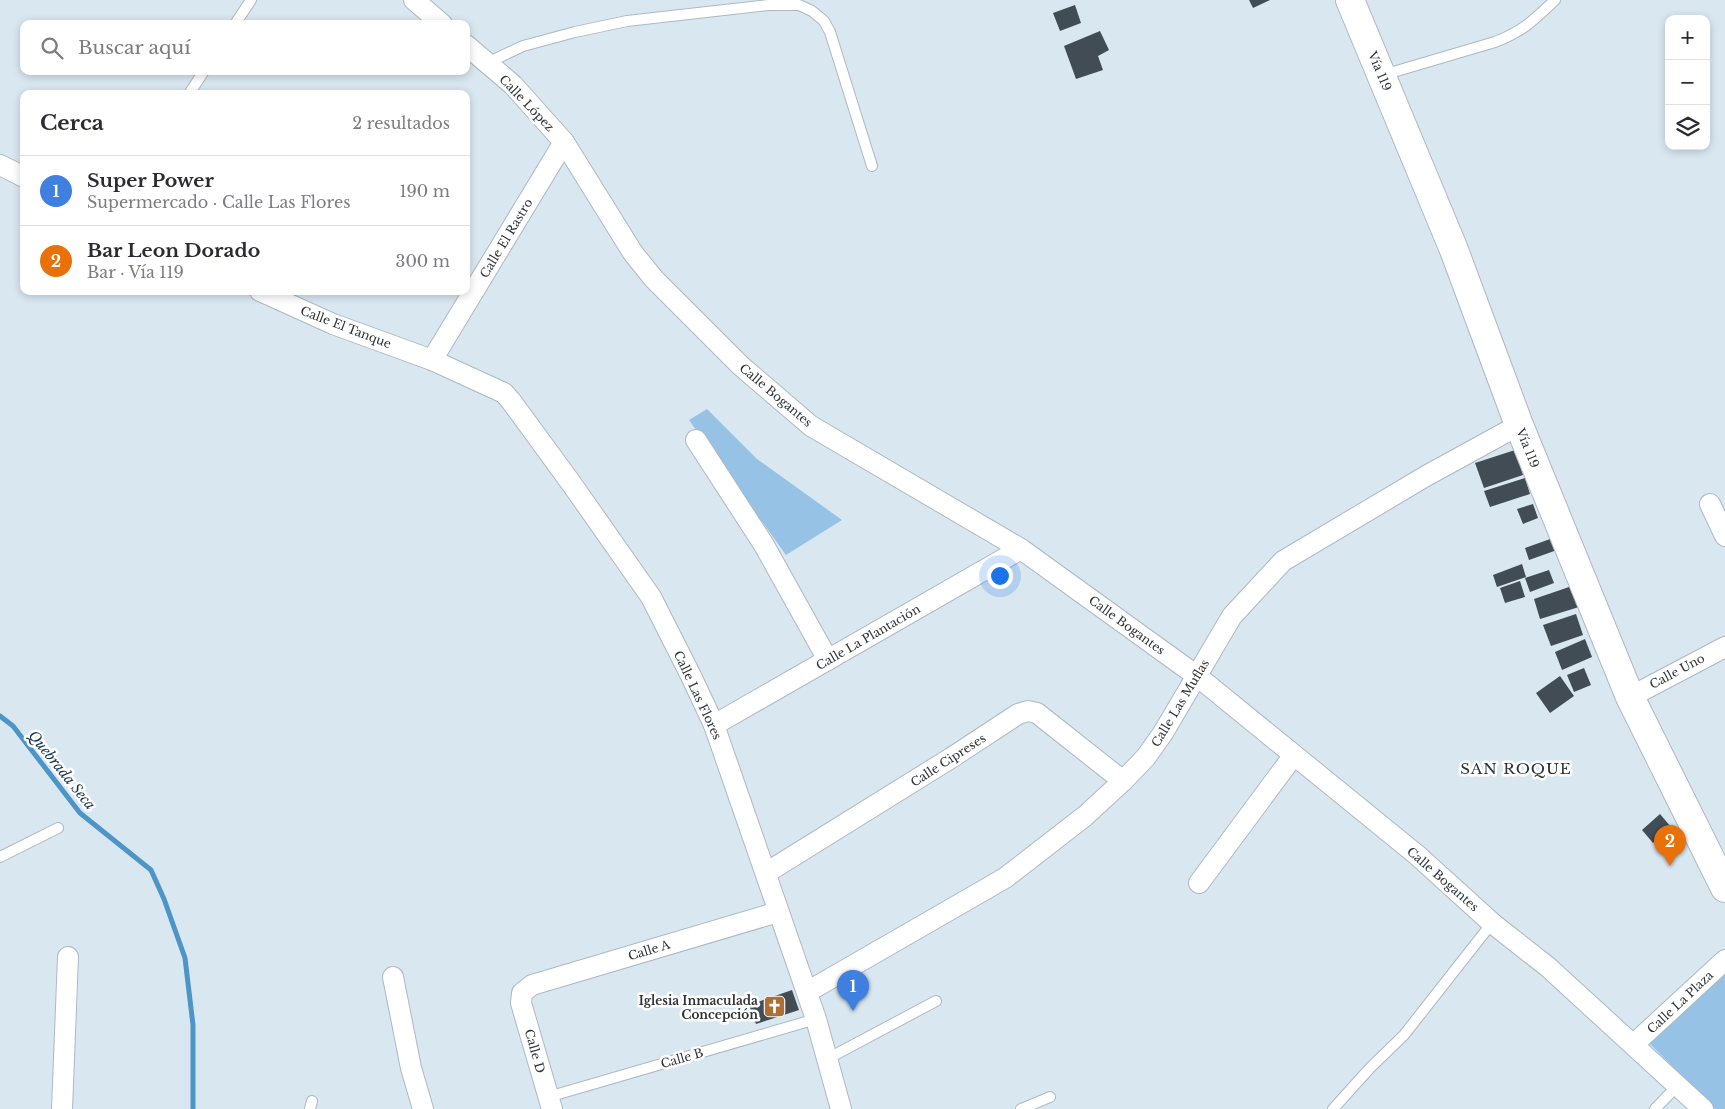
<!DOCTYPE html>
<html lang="es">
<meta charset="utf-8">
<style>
:root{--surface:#fff;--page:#f7f7f7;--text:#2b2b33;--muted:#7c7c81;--line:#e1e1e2;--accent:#ad6f34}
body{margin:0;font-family:"Libre Baskerville",serif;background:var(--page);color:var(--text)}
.controls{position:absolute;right:15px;top:15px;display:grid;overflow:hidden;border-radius:10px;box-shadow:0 2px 8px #0003}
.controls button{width:45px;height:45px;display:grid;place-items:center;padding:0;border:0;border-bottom:1px solid var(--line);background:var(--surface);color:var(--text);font:25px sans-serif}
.you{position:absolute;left:999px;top:575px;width:18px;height:18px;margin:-12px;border:4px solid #fff;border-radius:50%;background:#1a73e8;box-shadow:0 0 0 8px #1a73e833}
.badge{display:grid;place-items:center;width:32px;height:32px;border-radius:50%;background:var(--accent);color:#fff;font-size:16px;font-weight:700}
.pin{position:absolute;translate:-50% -41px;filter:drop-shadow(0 1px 2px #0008)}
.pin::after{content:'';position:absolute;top:26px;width:18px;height:15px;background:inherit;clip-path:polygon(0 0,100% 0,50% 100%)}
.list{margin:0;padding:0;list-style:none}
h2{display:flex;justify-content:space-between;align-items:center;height:65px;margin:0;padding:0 20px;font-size:21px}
h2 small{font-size:16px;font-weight:400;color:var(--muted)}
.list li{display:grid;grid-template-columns:32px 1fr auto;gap:15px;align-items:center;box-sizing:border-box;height:70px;padding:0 20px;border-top:1px solid var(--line)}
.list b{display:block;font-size:19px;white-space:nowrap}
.list p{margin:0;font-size:16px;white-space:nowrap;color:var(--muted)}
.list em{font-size:16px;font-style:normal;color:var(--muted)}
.icon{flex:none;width:28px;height:28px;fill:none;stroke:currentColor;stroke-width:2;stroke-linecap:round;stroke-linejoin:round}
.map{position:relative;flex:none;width:1725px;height:1109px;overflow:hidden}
.search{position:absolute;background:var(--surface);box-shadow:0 2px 8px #0003;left:20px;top:20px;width:450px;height:55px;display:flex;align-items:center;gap:12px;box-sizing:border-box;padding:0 18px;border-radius:10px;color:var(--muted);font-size:19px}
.panel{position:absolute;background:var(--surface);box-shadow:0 2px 8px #0003;left:20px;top:90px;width:450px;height:205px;border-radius:10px}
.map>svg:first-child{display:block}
</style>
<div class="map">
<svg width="1725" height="1109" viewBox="0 0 1725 1109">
<rect width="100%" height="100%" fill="#d9e7f1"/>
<g fill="#96c3e5">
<path d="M 707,409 L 757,459 L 842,520 L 786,555 L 689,420 Z"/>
<path d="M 1725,973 L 1725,1109 L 1715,1109 L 1648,1042 Z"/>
</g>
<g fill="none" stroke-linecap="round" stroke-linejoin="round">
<path stroke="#4d95c7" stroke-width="5" d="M 0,716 L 13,726 L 80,813 L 151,870 L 164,899 L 185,958 L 193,1025 L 193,1109"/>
</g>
<g fill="#414c54">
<path d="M 1249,0 L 1270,0 L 1253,8 Z"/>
<path d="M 1075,5 L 1081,23 L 1060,31 L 1053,13 Z"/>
<path d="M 1100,31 L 1109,50 L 1098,56 L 1103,70 L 1076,79 L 1064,46 Z"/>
<path d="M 1515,450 L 1523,475 L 1484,488 L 1475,463 Z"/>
<path d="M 1525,478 L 1530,494 L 1490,507 L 1484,491 Z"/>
<path d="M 1533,504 L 1538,518 L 1523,524 L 1517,509 Z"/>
<path d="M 1553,538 L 1557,550 L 1529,560 L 1525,548 Z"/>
<path d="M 1522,564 L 1526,577 L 1497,587 L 1493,575 Z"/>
<path d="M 1549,570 L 1554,583 L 1530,592 L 1525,578 Z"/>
<path d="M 1520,581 L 1525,597 L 1505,603 L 1500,588 Z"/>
<path d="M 1572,586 L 1579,607 L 1540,619 L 1534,599 Z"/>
<path d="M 1576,614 L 1583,635 L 1551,646 L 1543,625 Z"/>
<path d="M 1585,639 L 1592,657 L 1562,670 L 1555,652 Z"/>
<path d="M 1584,668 L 1591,685 L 1574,692 L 1567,675 Z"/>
<path d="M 1560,676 L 1574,696 L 1550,713 L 1536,693 Z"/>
<path d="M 1660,814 L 1671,827 L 1653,843 L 1642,830 Z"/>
<path d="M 792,990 L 799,1010 L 756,1024 L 749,1005 Z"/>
</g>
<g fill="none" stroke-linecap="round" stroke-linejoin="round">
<defs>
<g id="service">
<path d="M 235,24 L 251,0"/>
<path d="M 487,63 L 523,46 L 575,32 L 627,21 L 769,5 L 799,5 L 812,11 L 824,21 L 830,32 L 872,166"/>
<path d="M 1383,75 L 1495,42 C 1523,31 1533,21 1555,0"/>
<path d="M 189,94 L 204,71"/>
<path d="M 0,857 L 58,828"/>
<path d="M 827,1059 L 936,1001"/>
<path d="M 548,1097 L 816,1019"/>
<path d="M 310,1109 L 312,1101"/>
<path d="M 1021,1109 L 1050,1097"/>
<path d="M 1333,1109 L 1370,1068 L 1404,1035 L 1492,923"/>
<path d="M 1655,1109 L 1678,1085"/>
</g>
<g id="minor">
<path d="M 414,0 L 442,24"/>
<path d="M 466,45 L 513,85 L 564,142 L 633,253 L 654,279 L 741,366 L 811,426 L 1021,549 L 1197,676 L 1417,855 L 1492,923 L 1548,967 L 1703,1109"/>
<path d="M 0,165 L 24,177"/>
<path d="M 260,291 L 333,324 L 432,360 L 504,393 L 511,401 L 571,483 L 651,597 L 691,676 L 714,725 L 816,1019 L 841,1109"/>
<path d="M 432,360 L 564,142"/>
<path d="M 696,440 L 764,545 L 828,660"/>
<path d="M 1710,504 L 1725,536"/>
<path d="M 1630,697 L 1725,647"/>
<path d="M 714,725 L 1021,549"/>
<path d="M 766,873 L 951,758 L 1018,714 L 1028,711 L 1037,713 L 1123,781"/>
<path d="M 1199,883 L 1294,755"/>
<path d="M 393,977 L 411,1068 L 423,1109"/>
<path d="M 807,992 L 1005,878 L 1085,816 L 1123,781 L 1146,757 L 1163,733 L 1232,616 L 1283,561 L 1426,476 L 1519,425"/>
<path d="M 1634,1044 L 1725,960"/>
<path d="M 62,1109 L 68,957"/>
<path d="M 552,1109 L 521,1003 L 522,993 L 532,985 L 778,912"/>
</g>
<path id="secondary" d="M 1350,0 L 1454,250 L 1519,425 L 1630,697 L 1725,888"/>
</defs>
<use href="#service" stroke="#acb9c3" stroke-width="12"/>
<use href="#minor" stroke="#acb9c3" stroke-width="22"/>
<use href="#secondary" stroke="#acb9c3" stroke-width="30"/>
<use href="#service" stroke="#fff" stroke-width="10"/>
<use href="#minor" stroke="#fff" stroke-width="20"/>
<use href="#secondary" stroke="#fff" stroke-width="28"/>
</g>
<defs>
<symbol id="church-square" viewBox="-11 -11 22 22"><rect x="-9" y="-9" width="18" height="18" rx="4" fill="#ad6f34" stroke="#fff"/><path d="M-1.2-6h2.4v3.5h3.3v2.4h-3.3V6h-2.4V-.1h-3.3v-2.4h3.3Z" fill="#fff"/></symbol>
</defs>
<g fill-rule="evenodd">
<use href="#church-square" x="762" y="994" width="25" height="25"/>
</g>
<g text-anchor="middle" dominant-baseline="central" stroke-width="5" stroke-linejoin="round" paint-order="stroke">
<g font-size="12" fill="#2e3337" stroke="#fff">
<text transform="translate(1380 71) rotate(67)">Vía 119</text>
<text transform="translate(527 103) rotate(46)">Calle López</text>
<text transform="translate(506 238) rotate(-59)">Calle El Rastro</text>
<text transform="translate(346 327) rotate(21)">Calle El Tanque</text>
<text transform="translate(776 395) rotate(40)">Calle Bogantes</text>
<text transform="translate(1528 448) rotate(68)">Vía 119</text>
<text transform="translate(1127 625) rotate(36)">Calle Bogantes</text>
<text transform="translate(868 637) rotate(-30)">Calle La Plantación</text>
<text transform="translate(1677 671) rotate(-28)">Calle Uno</text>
<text transform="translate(698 695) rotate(65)">Calle Las Flores</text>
<text transform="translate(1180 703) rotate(-59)">Calle Las Muflas</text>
<text transform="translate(948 760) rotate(-33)">Calle Cipreses</text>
<text transform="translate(1443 879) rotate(41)">Calle Bogantes</text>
<text transform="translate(649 950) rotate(-17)">Calle A</text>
<text transform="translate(1680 1002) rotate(-43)">Calle La Plaza</text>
<text transform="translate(535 1051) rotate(74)">Calle D</text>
<text transform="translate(682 1058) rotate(-16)">Calle B</text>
</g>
<g font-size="12" font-weight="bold" fill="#2e3337" stroke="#fff" text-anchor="end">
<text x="758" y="1000">Iglesia Inmaculada<tspan x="758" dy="14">Concepción</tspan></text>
</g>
<g font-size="14" font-style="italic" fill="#143449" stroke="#fff">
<text transform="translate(62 770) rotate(51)">Quebrada Seca</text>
</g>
<g font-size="15" letter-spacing="1" fill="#2e3337" stroke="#fff">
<text x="1516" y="768">SAN ROQUE</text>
</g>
</g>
</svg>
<div class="controls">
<button>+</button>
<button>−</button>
<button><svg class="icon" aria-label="layers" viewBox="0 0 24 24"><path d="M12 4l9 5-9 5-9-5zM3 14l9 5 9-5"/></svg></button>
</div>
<div class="you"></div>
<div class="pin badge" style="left:853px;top:1011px;background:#3f7fe0">1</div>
<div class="pin badge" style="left:1670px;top:866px;background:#e8710a">2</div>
<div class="search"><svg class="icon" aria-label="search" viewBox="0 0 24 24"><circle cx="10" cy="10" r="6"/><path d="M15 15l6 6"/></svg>Buscar aquí</div>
<section class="panel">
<h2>Cerca<small>2 resultados</small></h2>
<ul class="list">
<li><span class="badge" style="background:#3f7fe0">1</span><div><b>Super Power</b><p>Supermercado · Calle Las Flores</p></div><em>190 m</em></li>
<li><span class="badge" style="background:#e8710a">2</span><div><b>Bar Leon Dorado</b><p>Bar · Vía 119</p></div><em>300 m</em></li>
</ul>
</section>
</div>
